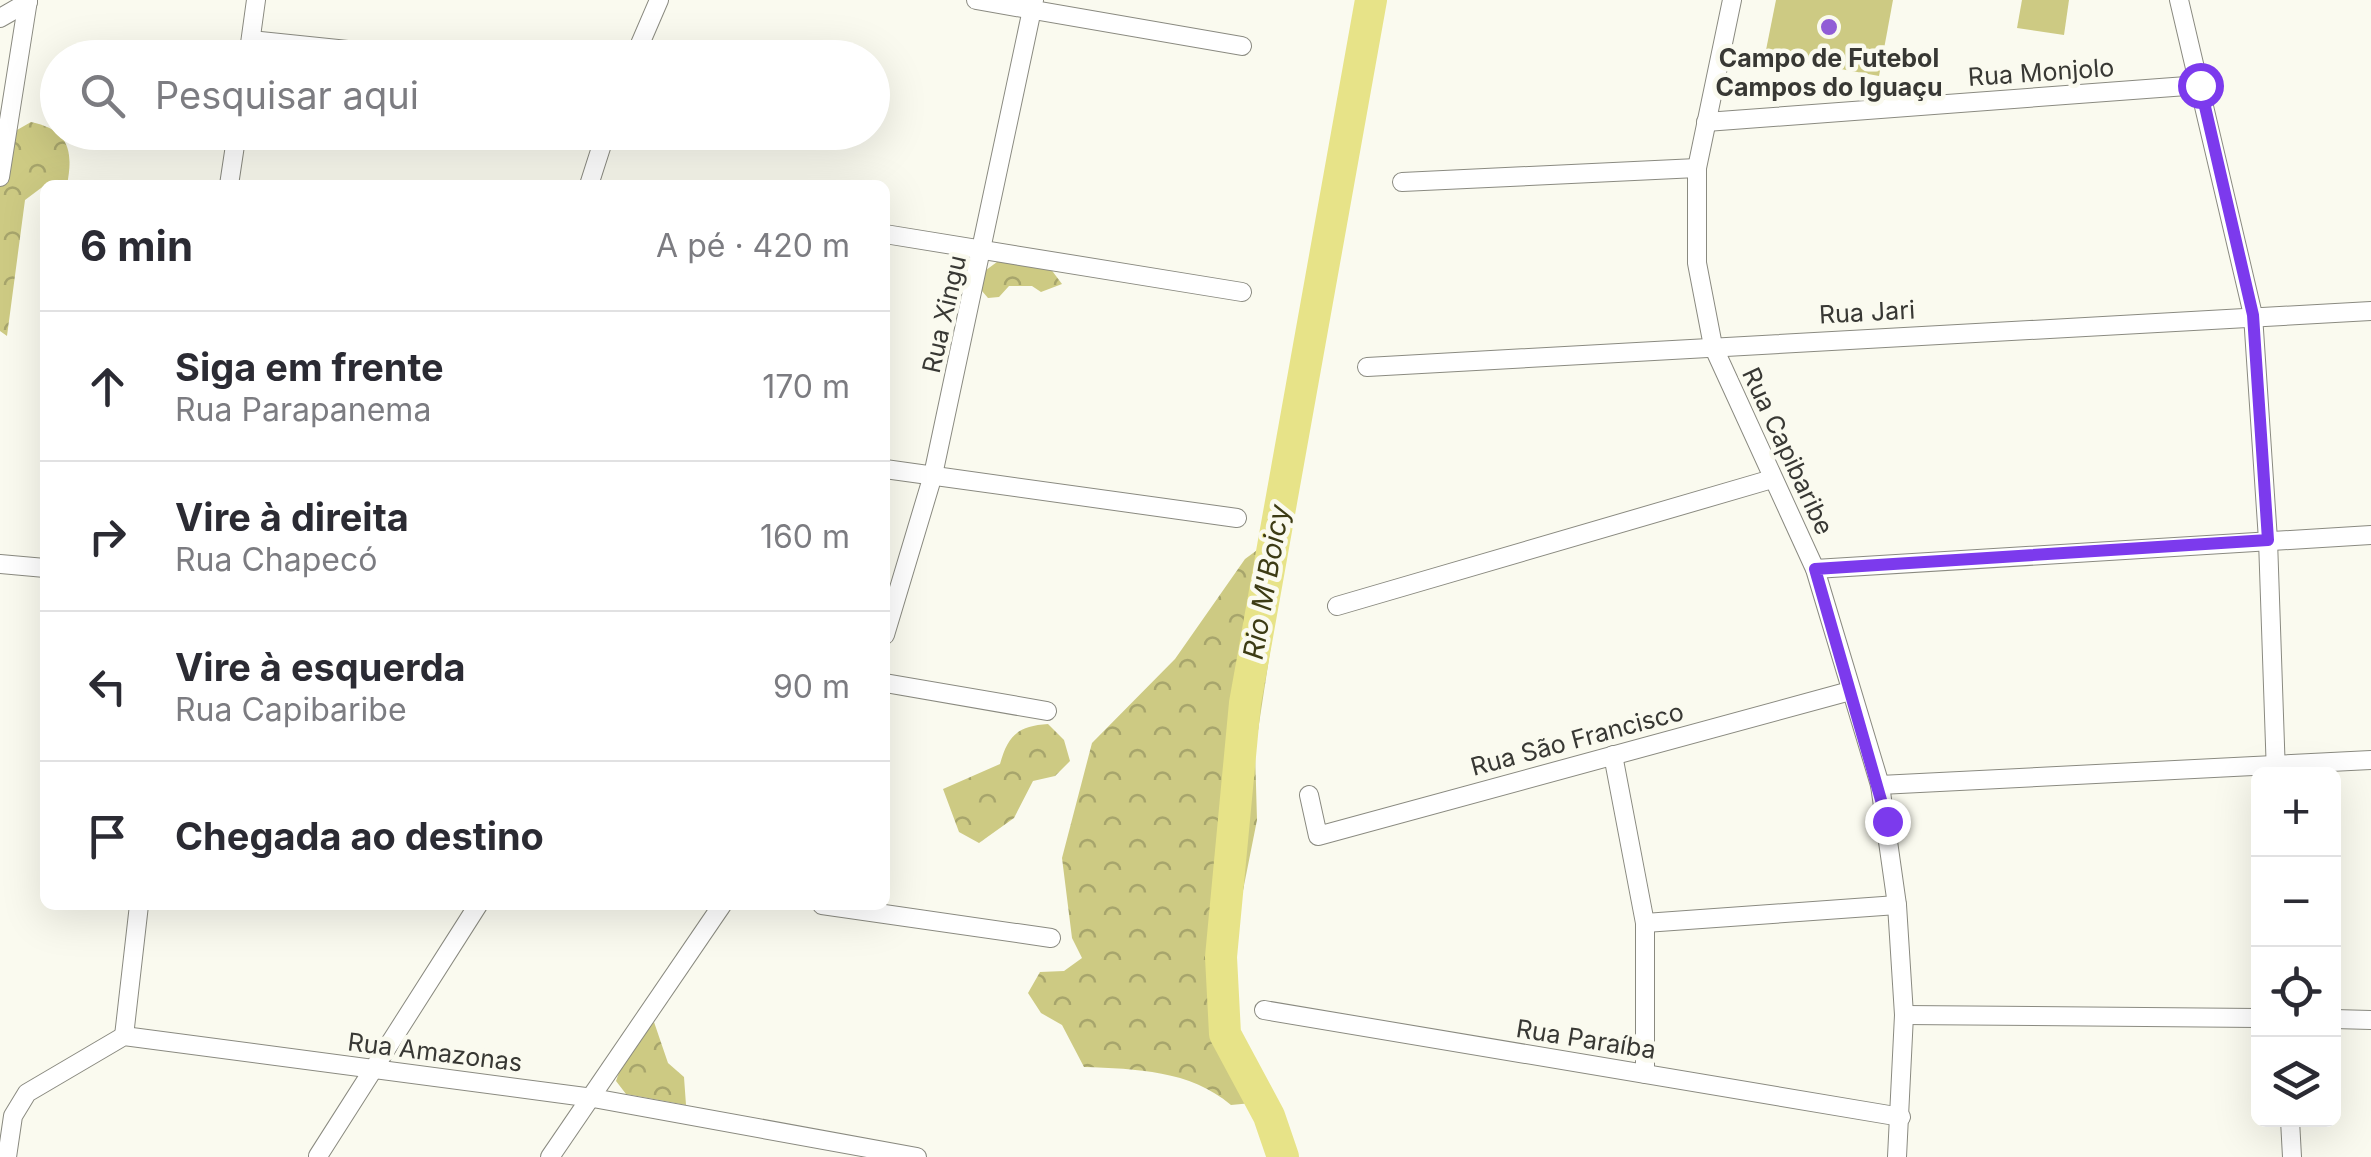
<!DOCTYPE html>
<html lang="pt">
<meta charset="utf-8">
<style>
:root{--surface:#fff;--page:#f2f2f3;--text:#2b2b33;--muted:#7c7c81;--line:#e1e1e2}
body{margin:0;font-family:Inter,sans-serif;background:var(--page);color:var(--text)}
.controls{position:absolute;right:30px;bottom:30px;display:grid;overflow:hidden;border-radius:15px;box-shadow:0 10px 40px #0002}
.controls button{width:90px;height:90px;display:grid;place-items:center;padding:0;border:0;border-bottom:2px solid var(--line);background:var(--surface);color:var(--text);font:50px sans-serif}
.stop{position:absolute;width:30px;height:30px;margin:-22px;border:8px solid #7c3aed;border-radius:50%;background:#fff}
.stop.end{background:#7c3aed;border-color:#fff;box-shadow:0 2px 10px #0008}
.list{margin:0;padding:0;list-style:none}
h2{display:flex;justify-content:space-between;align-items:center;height:130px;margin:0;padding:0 40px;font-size:42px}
h2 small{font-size:32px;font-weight:400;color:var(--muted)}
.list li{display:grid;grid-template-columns:65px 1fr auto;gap:30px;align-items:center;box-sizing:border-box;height:150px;padding:0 40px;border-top:2px solid var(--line)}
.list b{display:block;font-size:38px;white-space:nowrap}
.list p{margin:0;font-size:32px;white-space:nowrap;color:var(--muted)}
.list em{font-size:32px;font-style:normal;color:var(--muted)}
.icon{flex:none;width:55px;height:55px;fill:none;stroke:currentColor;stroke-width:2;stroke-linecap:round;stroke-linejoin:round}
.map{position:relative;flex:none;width:2371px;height:1157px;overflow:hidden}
.search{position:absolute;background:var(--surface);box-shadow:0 10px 40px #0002;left:40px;top:40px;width:850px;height:110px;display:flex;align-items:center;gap:25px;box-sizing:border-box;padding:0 35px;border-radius:55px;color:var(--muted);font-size:38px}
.panel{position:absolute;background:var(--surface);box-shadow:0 10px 40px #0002;left:40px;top:180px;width:850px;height:730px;border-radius:15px}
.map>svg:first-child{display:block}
</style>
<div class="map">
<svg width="2371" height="1157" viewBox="0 0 2371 1157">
<defs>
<pattern id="forest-crowns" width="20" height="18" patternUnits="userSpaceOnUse" patternTransform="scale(2.5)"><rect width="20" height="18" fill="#cdca83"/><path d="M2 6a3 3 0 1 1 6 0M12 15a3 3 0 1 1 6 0" fill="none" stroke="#a7a56c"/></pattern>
</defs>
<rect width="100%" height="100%" fill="#fafaef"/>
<g fill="#cdca83">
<path d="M 1776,0 L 1893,0 L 1879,76 L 1765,55 Z"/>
<path d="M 2022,0 L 2069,0 L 2064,35 L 2017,28 Z"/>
</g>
<g fill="url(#forest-crowns)">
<path d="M 31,122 C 68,130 74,149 67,185 L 45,185 L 25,200 L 7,336 L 0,331 L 0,164 L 10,134 Z"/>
<path d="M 1023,260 L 1050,268 L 1062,284 L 1041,292 L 1032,286 L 1009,286 L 999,297 L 988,298 L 982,291 L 982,273 L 997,262 Z"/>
<path d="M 1264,545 L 1285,554 L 1255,750 L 1257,820 L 1226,976 L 1232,1020 L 1255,1059 L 1252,1103 L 1231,1105 C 1190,1070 1136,1069 1084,1067 L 1062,1025 L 1041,1013 L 1028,993 L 1040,972 L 1064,971 L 1082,958 L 1072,938 L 1062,858 L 1092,743 L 1175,659 L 1245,559 Z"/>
<path d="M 1048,724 L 1064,740 L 1070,761 L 1055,776 L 1033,781 L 1014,818 L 979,843 L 959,832 L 943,789 L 1000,764 C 1008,735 1018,726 1048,724 Z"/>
<path d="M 654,1022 L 668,1063 L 684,1077 L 686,1105 L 626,1094 L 616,1081 L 623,1061 Z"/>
</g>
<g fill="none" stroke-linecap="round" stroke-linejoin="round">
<path stroke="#e7e388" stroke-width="32" d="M 1283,1157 L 1269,1116 L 1225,1034 L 1221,957 L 1245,703 L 1371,0"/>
<defs>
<g id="street">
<path d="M 976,0 L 1242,46"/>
<path d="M 1732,0 L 1697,168 L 1697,263 L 1713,346 L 1815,569 L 1880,785 L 1897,905 L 1904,1015 L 1897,1157"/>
<path d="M 2179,0 L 2253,315 L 2268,540 L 2276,774"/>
<path d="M 0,18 L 28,2"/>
<path d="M 251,40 L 425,58"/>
<path d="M 248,58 L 256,0"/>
<path d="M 634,58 L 659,0"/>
<path d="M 1706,122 L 2200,85"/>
<path d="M 0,177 L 28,0"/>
<path d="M 1402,182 L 1697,168"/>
<path d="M 229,185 L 237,132"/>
<path d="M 589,185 L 606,132"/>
<path d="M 885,234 L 1242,292"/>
<path d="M 1367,367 L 2371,311"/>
<path d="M 885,469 L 1237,518"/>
<path d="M 0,564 L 45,568"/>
<path d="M 1815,569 L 2371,535"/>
<path d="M 1337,606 L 1772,479"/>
<path d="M 885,635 L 933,475 L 1034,0"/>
<path d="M 885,683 L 1047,711"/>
<path d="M 1613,755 L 1645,923 L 1645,1074"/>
<path d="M 1880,785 L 2371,760"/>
<path d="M 1309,795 L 1318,836 L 1850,691"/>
<path d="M 822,905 L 1051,938"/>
<path d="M 1645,923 L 1897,905"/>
<path d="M 1264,1010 L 1901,1117"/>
<path d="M 1904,1015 L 2258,1018"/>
<path d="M 2334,1019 L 2371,1020"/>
<path d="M 124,1036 L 139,905"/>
<path d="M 2290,1120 L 2292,1157"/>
<path d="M 318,1156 L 478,905"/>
<path d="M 7,1157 L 13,1116 L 27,1093 L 124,1036 L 593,1098 L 917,1157"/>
<path d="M 550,1157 L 722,905"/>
</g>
</defs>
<use href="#street" stroke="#8a8a80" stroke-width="20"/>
<use href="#street" stroke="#fff" stroke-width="18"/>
</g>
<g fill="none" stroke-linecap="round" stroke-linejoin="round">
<path stroke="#7c3aed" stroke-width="12" d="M 1887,821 L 1815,569 L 2268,540 L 2253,315 L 2200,85"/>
</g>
<circle fill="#915dd6" stroke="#fafaef" stroke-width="4" cx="1829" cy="27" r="10"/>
<g text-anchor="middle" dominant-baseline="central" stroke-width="9" stroke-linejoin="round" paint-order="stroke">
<g font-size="25" font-weight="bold" fill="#383834" stroke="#fafaef">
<text x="1829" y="58">Campo de Futebol<tspan x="1829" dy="29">Campos do Iguaçu</tspan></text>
</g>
<g font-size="25" fill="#383834" stroke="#fafaef">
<text transform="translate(2041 72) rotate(-4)">Rua Monjolo</text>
<text transform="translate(1867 312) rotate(-3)">Rua Jari</text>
<text transform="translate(944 314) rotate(-77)">Rua Xingu</text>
<text transform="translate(1788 451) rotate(65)">Rua Capibaribe</text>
<text transform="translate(1577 739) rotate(-15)">Rua São Francisco</text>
<text transform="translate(1586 1039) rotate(9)">Rua Paraíba</text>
<text transform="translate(435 1052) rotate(7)">Rua Amazonas</text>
</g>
<g font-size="28" font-style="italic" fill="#3c3b14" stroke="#fafaef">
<text transform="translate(1266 582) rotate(-80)">Rio M'Boicy</text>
</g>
</g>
</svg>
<div class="controls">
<button>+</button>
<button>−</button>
<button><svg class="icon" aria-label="locate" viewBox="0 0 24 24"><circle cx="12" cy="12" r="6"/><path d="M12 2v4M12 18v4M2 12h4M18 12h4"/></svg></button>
<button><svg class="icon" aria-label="layers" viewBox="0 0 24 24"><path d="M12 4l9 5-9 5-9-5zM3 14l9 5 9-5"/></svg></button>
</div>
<div class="stop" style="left:2200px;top:85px"></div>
<div class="stop end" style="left:1887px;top:821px"></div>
<div class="search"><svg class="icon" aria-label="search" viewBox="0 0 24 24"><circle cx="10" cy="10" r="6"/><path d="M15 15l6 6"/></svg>Pesquisar aqui</div>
<section class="panel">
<h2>6 min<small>A pé · 420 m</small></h2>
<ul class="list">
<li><svg class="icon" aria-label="ahead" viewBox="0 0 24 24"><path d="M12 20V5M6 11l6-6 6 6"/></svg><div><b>Siga em frente</b><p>Rua Parapanema</p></div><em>170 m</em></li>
<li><svg class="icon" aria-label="right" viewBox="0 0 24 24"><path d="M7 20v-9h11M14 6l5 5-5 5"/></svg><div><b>Vire à direita</b><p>Rua Chapecó</p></div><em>160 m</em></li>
<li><svg class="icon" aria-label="left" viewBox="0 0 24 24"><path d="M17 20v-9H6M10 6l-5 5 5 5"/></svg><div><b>Vire à esquerda</b><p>Rua Capibaribe</p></div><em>90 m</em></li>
<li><svg class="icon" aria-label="arrive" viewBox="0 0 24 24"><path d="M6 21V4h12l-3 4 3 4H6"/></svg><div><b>Chegada ao destino</b></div></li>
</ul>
</section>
</div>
